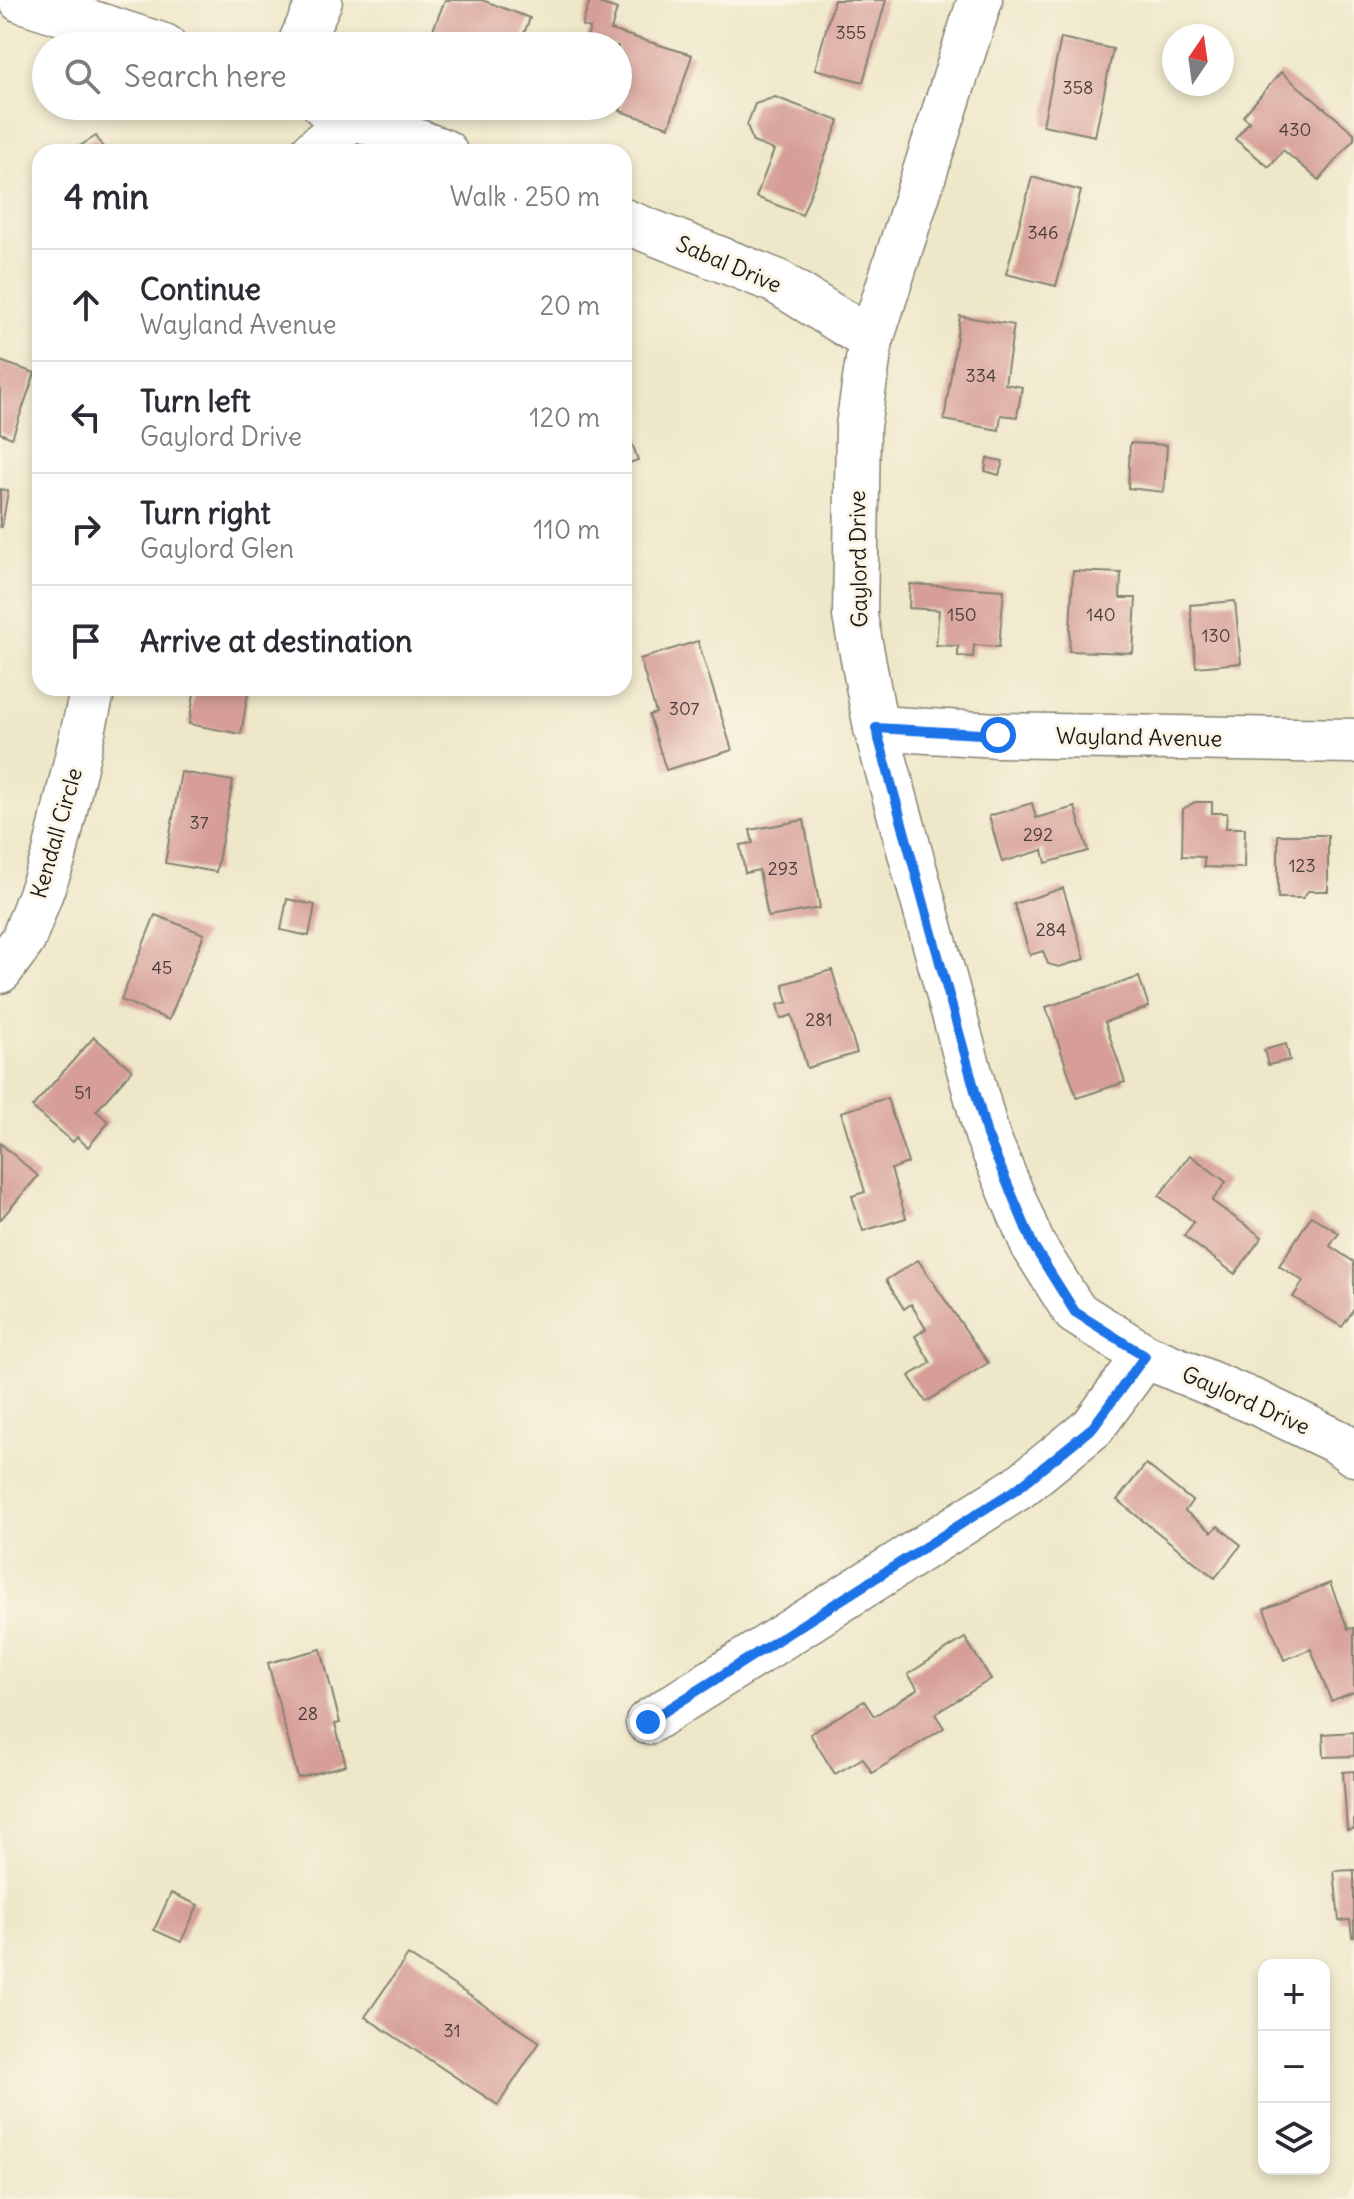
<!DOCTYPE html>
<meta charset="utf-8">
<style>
:root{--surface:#fff;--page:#f7f7f7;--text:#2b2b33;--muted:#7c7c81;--line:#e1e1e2}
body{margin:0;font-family:Delius,sans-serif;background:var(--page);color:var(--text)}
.controls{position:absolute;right:24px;bottom:24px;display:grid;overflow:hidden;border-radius:16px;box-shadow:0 4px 12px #0003}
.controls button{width:72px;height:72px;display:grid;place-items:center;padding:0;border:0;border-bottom:2px solid var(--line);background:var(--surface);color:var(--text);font:40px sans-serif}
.compass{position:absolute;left:1162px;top:24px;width:72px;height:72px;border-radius:50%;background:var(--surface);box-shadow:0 4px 12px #0003;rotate:13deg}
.stop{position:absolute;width:24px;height:24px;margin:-18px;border:6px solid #1a73e8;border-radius:50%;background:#fff}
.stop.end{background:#1a73e8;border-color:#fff;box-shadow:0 2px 8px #0008}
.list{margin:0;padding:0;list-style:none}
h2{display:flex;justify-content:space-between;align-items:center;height:104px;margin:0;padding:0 32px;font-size:34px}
h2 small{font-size:26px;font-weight:400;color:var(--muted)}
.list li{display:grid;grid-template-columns:52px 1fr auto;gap:24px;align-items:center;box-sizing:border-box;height:112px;padding:0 32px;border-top:2px solid var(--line)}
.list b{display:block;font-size:30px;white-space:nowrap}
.list p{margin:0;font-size:26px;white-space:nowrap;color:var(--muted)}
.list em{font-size:26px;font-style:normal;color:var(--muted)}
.icon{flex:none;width:44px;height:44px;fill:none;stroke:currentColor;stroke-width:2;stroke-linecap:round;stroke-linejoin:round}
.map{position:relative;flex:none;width:1354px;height:2199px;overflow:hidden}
.search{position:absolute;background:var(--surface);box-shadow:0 4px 12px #0003;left:32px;top:32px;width:600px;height:88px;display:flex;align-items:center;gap:20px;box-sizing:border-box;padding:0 28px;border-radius:44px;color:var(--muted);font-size:30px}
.panel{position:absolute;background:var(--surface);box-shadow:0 4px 12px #0003;left:32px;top:144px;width:600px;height:552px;border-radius:24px}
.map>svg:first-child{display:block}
</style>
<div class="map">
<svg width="1354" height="2199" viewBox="0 0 1354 2199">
<rect width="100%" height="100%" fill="#fcf5e5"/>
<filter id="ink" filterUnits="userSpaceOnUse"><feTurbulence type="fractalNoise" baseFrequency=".0125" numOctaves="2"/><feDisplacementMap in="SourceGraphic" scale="16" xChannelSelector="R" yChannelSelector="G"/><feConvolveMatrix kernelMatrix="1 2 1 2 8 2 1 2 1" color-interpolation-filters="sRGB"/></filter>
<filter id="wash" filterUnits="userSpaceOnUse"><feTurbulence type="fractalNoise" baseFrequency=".006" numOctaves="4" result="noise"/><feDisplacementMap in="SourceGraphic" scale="32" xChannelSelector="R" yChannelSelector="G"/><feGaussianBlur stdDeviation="1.8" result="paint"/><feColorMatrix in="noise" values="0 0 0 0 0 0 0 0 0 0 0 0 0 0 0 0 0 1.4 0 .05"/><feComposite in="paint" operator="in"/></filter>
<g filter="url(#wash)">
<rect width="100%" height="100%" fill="#eee7c9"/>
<g id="blocks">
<g fill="#d69e97">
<path d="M 445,0 L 482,0 L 530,18 L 519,46 L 438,46 L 428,42 Z"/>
<path d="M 590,0 L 617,9 L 611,30 L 692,55 L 669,127 L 620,111 L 625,94 L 618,92 L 618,46 L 584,46 L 590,28 L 582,26 Z"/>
<path d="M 834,0 L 886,0 L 863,82 L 815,69 Z"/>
<path d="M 1061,38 L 1113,49 L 1095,136 L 1043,125 Z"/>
<path d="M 1281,72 L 1354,133 L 1354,139 L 1319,180 L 1283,150 L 1269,167 L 1235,139 L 1249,122 L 1243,116 Z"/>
<path d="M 775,97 L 839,121 L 802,215 L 756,197 L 774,150 L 753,142 L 747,125 L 755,104 Z"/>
<path d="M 96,136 L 106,152 L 70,152 Z"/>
<path d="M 1032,177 L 1081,191 L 1056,286 L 1006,274 Z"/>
<path d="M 960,316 L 1014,325 L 1005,384 L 1022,387 L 1017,417 L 1001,415 L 999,430 L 944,420 Z"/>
<path d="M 0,361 L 35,373 L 12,438 L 0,433 Z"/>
<path d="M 624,421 L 638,460 L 624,465 Z"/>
<path d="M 1130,443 L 1167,445 L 1164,492 L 1128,488 Z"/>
<path d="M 987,458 L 1003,461 L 999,475 L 985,471 Z"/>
<path d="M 0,489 L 8,491 L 2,527 L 0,527 Z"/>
<path d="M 1073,571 L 1121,573 L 1120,598 L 1136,598 L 1133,653 L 1069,651 Z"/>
<path d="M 910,584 L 1004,590 L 999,647 L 974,645 L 973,657 L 958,656 L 958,646 L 936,645 L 939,610 L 909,608 Z"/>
<path d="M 1235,601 L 1241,663 L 1196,667 L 1190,605 Z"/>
<path d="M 698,641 L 732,750 L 666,770 L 649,715 L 656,713 L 640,659 Z"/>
<path d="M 195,688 L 249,688 L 241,734 L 189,724 Z"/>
<path d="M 181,772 L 233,781 L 216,872 L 165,863 Z"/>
<path d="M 1195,802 L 1212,802 L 1212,813 L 1227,813 L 1226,828 L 1245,828 L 1244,868 L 1204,867 L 1204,857 L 1182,856 L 1183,809 Z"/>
<path d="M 1032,803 L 1036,818 L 1075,807 L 1088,851 L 1046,863 L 1043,850 L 1002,862 L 989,816 Z"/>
<path d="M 804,820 L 820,908 L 768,917 L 759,870 L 745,873 L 740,845 L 753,843 L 750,830 Z"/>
<path d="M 1278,835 L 1328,835 L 1328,891 L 1308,891 L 1303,898 L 1278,898 Z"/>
<path d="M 1063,888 L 1085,959 L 1059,967 L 1048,964 L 1043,951 L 1030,955 L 1014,904 Z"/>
<path d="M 287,899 L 315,905 L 309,936 L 281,930 Z"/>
<path d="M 155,915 L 204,934 L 169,1020 L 121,1000 Z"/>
<path d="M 832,970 L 857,1053 L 807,1068 L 792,1015 L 781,1019 L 777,1005 L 788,1002 L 783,984 Z"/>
<path d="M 1139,977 L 1149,1007 L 1105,1022 L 1125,1082 L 1077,1098 L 1046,1007 Z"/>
<path d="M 94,1037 L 132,1070 L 96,1111 L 109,1122 L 88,1147 L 77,1137 L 73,1142 L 32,1107 Z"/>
<path d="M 1286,1044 L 1290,1060 L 1268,1065 L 1264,1050 Z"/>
<path d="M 887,1098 L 908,1163 L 891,1169 L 906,1218 L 863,1231 L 852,1196 L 865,1192 L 841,1112 Z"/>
<path d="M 0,1143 L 38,1176 L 0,1220 Z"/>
<path d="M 1190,1155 L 1226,1182 L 1212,1201 L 1262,1237 L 1235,1274 L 1184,1236 L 1194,1222 L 1159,1196 Z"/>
<path d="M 1311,1216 L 1339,1233 L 1330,1246 L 1354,1262 L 1354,1309 L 1342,1327 L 1293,1297 L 1303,1281 L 1279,1266 Z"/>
<path d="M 918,1260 L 988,1363 L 926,1402 L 909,1376 L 931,1363 L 915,1336 L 926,1329 L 911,1304 L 904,1309 L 886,1280 Z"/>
<path d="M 1146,1464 L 1192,1501 L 1185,1511 L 1212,1532 L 1218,1526 L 1241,1545 L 1215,1578 L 1117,1500 Z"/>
<path d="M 1330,1583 L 1348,1629 L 1354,1628 L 1354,1692 L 1331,1701 L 1311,1649 L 1284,1660 L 1264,1609 Z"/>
<path d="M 965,1638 L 991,1679 L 935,1714 L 944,1728 L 872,1773 L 863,1758 L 835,1774 L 810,1734 L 864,1701 L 874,1716 L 918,1689 L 908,1674 Z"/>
<path d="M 321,1649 L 340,1723 L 335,1724 L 346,1765 L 298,1778 L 268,1663 Z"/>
<path d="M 1354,1732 L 1354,1756 L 1324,1757 L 1323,1734 Z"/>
<path d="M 1354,1771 L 1354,1829 L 1347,1830 L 1343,1772 Z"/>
<path d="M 1354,1870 L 1354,1937 L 1352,1937 L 1350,1920 L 1339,1921 L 1334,1871 Z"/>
<path d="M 171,1893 L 198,1905 L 181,1942 L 154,1930 Z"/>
<path d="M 408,1955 L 540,2042 L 498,2105 L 365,2017 Z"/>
</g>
</g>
</g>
<g filter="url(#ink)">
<use href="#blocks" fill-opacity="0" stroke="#858272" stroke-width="2"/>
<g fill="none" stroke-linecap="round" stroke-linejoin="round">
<defs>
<g id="minor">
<path d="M 21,0 L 164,46"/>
<path d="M 980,0 L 871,340 L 858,426 L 855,616 L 876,728 L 987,1135 L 1033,1245 L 1075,1312 L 1145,1356 L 1257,1403 L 1338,1442 L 1354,1454"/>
<path d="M 299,46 L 320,0"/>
<path d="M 325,106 L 445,152"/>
<path d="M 313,152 L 350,119"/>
<path d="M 624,221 L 776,281 L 871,340"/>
<path d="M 876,728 L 998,735 L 1354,741"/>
<path d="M 0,971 L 23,940 L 54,857 L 93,688"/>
<path d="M 648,1722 L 1018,1488 L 1093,1427 L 1145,1356"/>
</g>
</defs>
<use href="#minor" stroke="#858272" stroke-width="47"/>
<use href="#minor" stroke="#fff" stroke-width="44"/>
</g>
</g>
<g fill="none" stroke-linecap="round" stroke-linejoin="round" filter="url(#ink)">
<path stroke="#1a73e8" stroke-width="10" d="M 648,1722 L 1018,1488 L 1093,1427 L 1145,1356 L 1075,1312 L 1033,1245 L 987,1135 L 876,728 L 998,735"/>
</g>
<g text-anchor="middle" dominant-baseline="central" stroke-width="6" stroke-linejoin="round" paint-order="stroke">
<g font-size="18" fill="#4a3c3b">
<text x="851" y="32">355</text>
<text x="1078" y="87">358</text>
<text x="1295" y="129">430</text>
<text x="1043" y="232">346</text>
<text x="981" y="375">334</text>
<text x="962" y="614">150</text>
<text x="1101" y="614">140</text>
<text x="1216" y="635">130</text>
<text x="684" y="708">307</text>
<text x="199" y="822">37</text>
<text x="1038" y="834">292</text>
<text x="1302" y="865">123</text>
<text x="783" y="868">293</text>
<text x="1051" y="929">284</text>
<text x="162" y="967">45</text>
<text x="819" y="1019">281</text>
<text x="83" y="1092">51</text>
<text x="308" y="1713">28</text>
<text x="452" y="2030">31</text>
</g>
<g font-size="22" fill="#1c1c1c" stroke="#fcf5e5">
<text transform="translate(729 264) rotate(23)">Sabal Drive</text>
<text transform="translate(858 559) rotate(-91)">Gaylord Drive</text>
<text transform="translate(1139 737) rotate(1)">Wayland Avenue</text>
<text transform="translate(56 833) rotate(-74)">Kendall Circle</text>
<text transform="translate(1246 1400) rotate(24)">Gaylord Drive</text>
</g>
</g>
</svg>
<div class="controls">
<button>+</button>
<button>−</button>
<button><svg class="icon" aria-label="layers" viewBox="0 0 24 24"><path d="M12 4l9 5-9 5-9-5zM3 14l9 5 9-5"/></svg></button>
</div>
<svg class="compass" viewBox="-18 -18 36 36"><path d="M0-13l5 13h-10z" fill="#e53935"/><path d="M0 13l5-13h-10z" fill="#7c7c81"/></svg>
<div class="stop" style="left:998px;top:735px"></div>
<div class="stop end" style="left:648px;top:1722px"></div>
<div class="search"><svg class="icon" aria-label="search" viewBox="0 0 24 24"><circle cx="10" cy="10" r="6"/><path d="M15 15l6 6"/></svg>Search here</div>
<section class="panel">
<h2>4 min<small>Walk · 250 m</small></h2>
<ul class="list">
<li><svg class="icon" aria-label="ahead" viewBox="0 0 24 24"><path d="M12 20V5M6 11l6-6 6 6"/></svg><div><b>Continue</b><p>Wayland Avenue</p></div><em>20 m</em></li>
<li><svg class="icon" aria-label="left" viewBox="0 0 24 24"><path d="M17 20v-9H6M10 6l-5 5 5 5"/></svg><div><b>Turn left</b><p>Gaylord Drive</p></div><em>120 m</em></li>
<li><svg class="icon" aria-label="right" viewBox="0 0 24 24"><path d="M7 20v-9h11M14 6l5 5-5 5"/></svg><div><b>Turn right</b><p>Gaylord Glen</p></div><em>110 m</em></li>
<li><svg class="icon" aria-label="arrive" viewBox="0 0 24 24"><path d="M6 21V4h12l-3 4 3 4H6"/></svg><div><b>Arrive at destination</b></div></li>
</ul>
</section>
</div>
